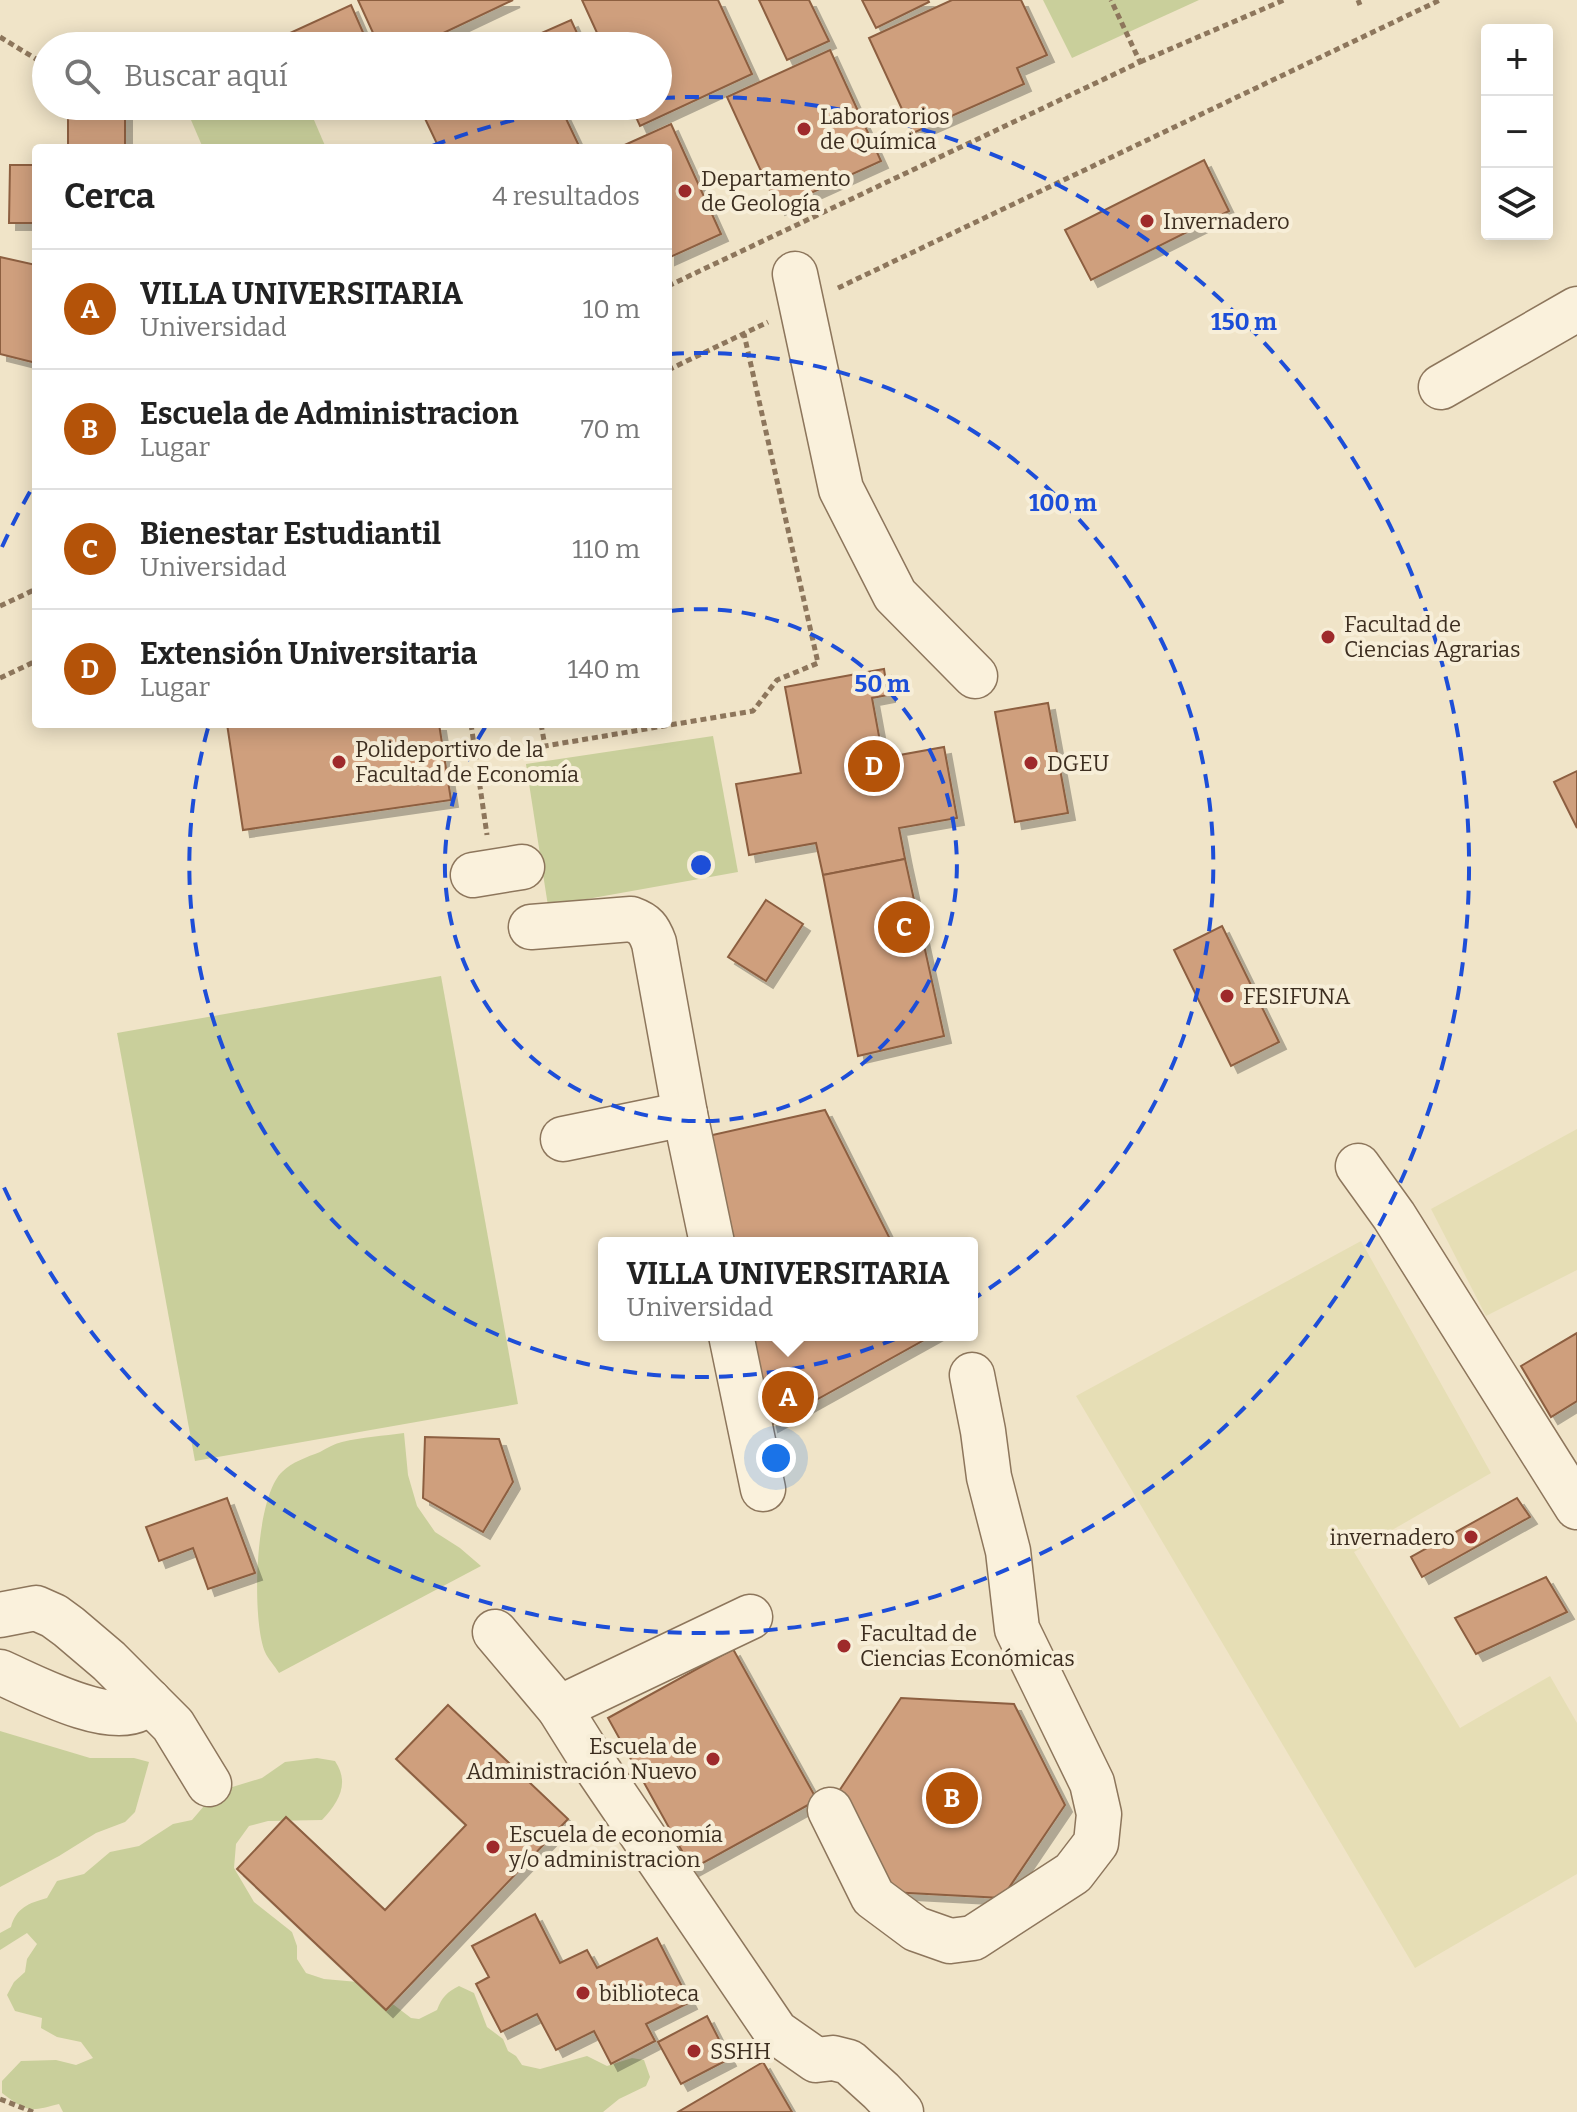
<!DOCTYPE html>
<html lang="es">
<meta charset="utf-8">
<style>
:root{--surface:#fff;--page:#f2f2f2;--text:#222;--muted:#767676;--line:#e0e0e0;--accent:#b45309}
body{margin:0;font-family:Bitter,serif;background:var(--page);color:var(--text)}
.controls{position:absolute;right:24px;top:24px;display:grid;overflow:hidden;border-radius:8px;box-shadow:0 4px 20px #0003}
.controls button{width:72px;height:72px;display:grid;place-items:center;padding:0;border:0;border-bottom:2px solid var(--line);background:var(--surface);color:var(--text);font:40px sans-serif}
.you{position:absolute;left:776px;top:1458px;width:28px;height:28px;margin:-20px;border:6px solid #fff;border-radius:50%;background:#1a73e8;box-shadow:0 0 0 12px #1a73e833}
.badge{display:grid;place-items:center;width:52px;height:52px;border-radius:50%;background:var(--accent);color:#fff;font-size:26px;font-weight:700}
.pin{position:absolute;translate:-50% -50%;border:4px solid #fff;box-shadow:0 2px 8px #0006}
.popup{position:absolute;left:598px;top:1237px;width:380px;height:104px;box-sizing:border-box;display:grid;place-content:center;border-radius:8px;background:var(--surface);filter:drop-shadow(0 2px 6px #0005);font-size:26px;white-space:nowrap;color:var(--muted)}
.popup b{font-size:30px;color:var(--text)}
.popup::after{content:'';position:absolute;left:50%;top:100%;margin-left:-16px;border:16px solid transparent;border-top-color:var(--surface)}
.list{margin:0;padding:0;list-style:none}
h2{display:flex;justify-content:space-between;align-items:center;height:104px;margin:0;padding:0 32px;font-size:34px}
h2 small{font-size:26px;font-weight:400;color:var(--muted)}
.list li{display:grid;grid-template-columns:52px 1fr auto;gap:24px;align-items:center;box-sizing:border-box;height:120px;padding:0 32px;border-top:2px solid var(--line)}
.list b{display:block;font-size:30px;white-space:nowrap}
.list p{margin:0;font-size:26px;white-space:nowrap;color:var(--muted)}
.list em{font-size:26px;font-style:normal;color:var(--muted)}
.icon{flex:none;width:44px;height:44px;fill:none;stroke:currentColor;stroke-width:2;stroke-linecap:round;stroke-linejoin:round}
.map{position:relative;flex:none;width:1577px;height:2112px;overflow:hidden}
.search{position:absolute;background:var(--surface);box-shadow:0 4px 20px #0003;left:32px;top:32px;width:640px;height:88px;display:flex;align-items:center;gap:20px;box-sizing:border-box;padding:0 28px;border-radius:44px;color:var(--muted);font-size:30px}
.panel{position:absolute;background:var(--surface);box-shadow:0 4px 20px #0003;left:32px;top:144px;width:640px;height:584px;border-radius:8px}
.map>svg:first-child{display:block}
</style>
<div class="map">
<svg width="1577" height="2112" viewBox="0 0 1577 2112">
<defs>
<filter id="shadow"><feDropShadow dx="7" dy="7" stdDeviation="0" flood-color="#0004"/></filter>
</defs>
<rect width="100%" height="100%" fill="#f0e4c8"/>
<g fill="#e6deb5">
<path d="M 1577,1129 L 1577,1270 L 1486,1316 L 1431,1209 Z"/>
<path d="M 1361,1241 L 1491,1473 L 1354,1552 L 1460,1728 L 1550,1676 L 1577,1723 L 1577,1874 L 1415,1968 L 1076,1396 Z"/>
</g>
<g fill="#c9cf9b">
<path d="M 1043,0 L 1199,0 L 1072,58 Z"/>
<path d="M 185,106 L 308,106 L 326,148 L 203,148 Z"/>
<path d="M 713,736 L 738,872 L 548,906 L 526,764 Z"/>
<path d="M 441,976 L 518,1404 L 195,1461 L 117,1033 Z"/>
<path d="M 404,1433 L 408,1475 L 417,1506 L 435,1532 L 460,1548 L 481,1566 L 279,1673 C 275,1666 268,1659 265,1652 C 251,1618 255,1497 282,1472 C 292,1462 307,1457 320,1452 C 327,1448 334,1444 342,1442 C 362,1437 384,1436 404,1433 Z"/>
<path d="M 0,1731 L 90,1758 L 134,1758 L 149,1762 L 135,1812 L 125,1822 L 96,1833 L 59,1856 L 0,1887 Z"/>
<path d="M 317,1758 L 335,1761 C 350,1783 339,1802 322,1820 L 268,1821 L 249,1826 L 236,1844 L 234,1868 L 254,1902 L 292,1932 L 297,1946 L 297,1959 L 306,1973 L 324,1979 L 358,1982 L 364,1989 L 394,2005 L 411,2018 L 419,2019 L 437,2010 C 442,1997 447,1992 459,1986 L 474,1993 L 487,2027 L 503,2039 L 508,2051 L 516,2056 L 522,2065 L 540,2069 L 587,2056 L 607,2066 L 632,2058 L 644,2060 L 650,2077 L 646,2086 L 619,2099 L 603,2112 L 63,2112 L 59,2104 C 29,2112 27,2112 2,2093 L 2,2081 L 21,2061 L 56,2060 L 76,2065 L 93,2058 L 81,2042 L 57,2037 L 41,2028 L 42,2018 L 15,2011 L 7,1995 L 14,1982 L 25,1972 L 27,1959 L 37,1944 L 27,1933 L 0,1950 L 0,1933 L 11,1927 C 16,1908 29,1903 47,1898 L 57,1881 L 84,1874 L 110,1852 L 139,1846 L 173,1824 L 192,1820 L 216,1792 L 262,1778 L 285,1762 Z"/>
</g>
<g fill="#cf9f7d" stroke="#8d5f41" stroke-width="2" filter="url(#shadow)">
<path d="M 358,0 L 513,0 L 416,46 L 379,46 Z"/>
<path d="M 582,0 L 718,0 L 752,74 L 640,126 L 631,106 L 658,106 L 658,46 L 603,46 Z"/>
<path d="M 759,0 L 809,0 L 829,41 L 787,60 Z"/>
<path d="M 862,0 L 928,0 L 929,2 L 876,28 Z"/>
<path d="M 952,0 L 1021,0 L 1047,55 L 1017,68 L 1024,84 L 913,133 L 869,38 Z"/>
<path d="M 351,5 L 369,46 L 296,46 L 290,33 Z"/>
<path d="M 571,20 L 583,46 L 542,46 L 537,35 Z"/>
<path d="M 830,50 L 881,161 L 778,208 L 727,97 Z"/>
<rect x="68" y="106" width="57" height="42"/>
<path d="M 419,106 L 560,106 L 580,148 L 439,148 Z"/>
<path d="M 671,124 L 721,234 L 668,258 L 668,148 L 618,148 Z"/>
<path d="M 1204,160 L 1229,211 L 1091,280 L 1065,230 Z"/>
<path d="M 10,165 L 36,165 L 36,223 L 9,223 Z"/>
<path d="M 0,257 L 36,265 L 36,363 L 0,354 Z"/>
<path d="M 884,669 L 888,695 L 872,698 L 883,758 L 944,747 L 957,818 L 899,828 L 905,859 L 823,875 L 816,843 L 749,855 L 736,784 L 801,773 L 785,687 Z"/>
<path d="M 1048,703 L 1068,813 L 1015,822 L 995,712 Z"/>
<path d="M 227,724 L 439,724 L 451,800 L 243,830 Z"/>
<path d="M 1577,771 L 1577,828 L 1554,782 Z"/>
<path d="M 905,859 L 944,1036 L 858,1056 L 823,875 Z"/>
<path d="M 766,900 L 803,924 L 766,981 L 728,957 Z"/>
<path d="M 1222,926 L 1279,1042 L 1231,1066 L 1174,950 Z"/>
<path d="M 825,1110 L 892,1243 L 731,1243 L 708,1136 Z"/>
<path d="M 1577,1333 L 1577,1401 L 1551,1417 L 1521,1366 Z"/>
<path d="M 751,1335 L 933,1335 L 771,1425 Z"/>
<path d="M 425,1437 L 499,1439 L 513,1482 L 483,1532 L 423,1498 Z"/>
<path d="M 227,1498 L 255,1573 L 208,1589 L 193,1548 L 159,1561 L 146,1527 Z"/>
<path d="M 1517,1498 L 1530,1517 L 1422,1577 L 1411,1557 Z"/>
<path d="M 1546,1577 L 1567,1612 L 1476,1654 L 1455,1618 Z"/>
<path d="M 733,1649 L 817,1800 L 692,1869 L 608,1718 Z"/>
<path d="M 901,1698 L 1014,1704 L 1065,1805 L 1002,1898 L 890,1892 L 839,1791 Z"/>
<path d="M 448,1705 L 568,1819 L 386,2010 L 237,1869 L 286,1817 L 385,1910 L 466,1825 L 396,1759 Z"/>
<path d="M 535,1914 L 560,1963 L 587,1950 L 597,1968 L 657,1938 L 690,2002 L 646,2024 L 655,2041 L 611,2064 L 594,2031 L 556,2050 L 537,2014 L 501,2032 L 476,1984 L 489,1977 L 472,1946 Z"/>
<path d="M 707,2016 L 729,2059 L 681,2084 L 658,2042 Z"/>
<path d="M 763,2062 L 792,2112 L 678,2112 Z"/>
</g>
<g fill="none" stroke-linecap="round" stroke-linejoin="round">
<defs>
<g id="minor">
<path d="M 795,274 L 841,489 L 895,595 L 975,676"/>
<path d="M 1441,387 L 1577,309"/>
<path d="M 473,875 L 522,867"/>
<path d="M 531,927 L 631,919 C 645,924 649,929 654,943 L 685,1114 L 712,1243"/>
<path d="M 563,1139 L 685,1114"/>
<path d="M 1358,1166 L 1394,1216 L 1577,1507"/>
<path d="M 731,1335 L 763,1489"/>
<path d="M 0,1615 L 36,1608 L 54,1616 L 69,1627 L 109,1661 L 173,1725 L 209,1784"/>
<path d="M 495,1632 L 559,1708 L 596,1767 L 776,2032 L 816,2060 L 833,2058 L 849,2062 L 881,2091 L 901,2112"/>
<path d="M 0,1672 C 32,1686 106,1726 139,1709 C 142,1707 145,1704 149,1701"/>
<path d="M 559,1708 L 750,1617"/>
<path d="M 830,1810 L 873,1897 L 916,1929 L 950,1941 L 973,1938 L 1073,1873 L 1096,1843 L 1099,1814 L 1092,1783 L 1017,1629 L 1008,1551 L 989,1477 L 983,1431 L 972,1375"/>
</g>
</defs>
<use href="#minor" stroke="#8d765c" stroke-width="47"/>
<g stroke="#8d765c" stroke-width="5" stroke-dasharray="6 4" stroke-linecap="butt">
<path d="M 1358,0 L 1360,5"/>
<path d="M 0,37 L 46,65"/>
<path d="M 1140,62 L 1284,0"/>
<path d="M 668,286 L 1140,62 L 1111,0"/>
<path d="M 838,288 L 1440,0"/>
<path d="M 668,370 L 768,322"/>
<path d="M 0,606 L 36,589"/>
<path d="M 0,678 L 36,661"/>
<path d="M 471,724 L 487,835"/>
<path d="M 541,724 L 545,746 L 753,711 L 777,680 L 818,663 L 744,334"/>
<path d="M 0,2099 L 33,2112"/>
</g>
<use href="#minor" stroke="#faf1dc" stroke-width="44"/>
</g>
<g fill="none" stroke="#1d4ed8" stroke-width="4" stroke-dasharray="14 10">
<path d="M670 611A256 256 0 1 1 486 726"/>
<path d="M670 354A512 512 0 1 1 208 728"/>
<path d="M2 547A768 768 0 0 1 36 481M432 146A768 768 0 0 1 581 106M661 98A768 768 0 1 1 2 1183"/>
</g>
<g fill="#9e2a2b" stroke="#f7eed8" stroke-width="3">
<circle cx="804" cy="129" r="8"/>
<circle cx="685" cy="191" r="8"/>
<circle cx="1147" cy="221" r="8"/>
<circle cx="1328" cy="637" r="8"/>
<circle cx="339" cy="762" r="8"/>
<circle cx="1031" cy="763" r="8"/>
<circle cx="1227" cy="996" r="8"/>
<circle cx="1471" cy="1537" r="8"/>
<circle cx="844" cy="1646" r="8"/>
<circle cx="713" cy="1759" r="8"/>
<circle cx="493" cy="1847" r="8"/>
<circle cx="583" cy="1993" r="8"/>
<circle cx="694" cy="2051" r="8"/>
</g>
<g text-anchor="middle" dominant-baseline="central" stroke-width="8" stroke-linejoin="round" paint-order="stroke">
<g font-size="22" fill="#3d2e20" stroke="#f7eed8" text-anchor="start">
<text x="820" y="116">Laboratorios<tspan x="820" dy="25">de Química</tspan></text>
<text x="701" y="178">Departamento<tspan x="701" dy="25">de Geología</tspan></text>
<text x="1163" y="221">Invernadero</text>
<text x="1344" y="624">Facultad de<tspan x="1344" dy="25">Ciencias Agrarias</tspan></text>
<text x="355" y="749">Polideportivo de la<tspan x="355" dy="25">Facultad de Economía</tspan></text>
<text x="1047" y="763">DGEU</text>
<text x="1243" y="996">FESIFUNA</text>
<text x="1455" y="1537" text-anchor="end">invernadero</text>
<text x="860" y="1633">Facultad de<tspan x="860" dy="25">Ciencias Económicas</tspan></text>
<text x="697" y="1746" text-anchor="end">Escuela de<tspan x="697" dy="25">Administración Nuevo</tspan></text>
<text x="509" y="1834">Escuela de economía<tspan x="509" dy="25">y/o administracion</tspan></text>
<text x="599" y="1993">biblioteca</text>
<text x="710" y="2051">SSHH</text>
</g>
</g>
<circle cx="701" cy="865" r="12" fill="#1d4ed8" stroke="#f7eed8" stroke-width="4"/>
<g font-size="24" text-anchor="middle" font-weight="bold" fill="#1d4ed8" stroke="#f7eed8" stroke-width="8" stroke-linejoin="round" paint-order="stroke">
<text x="1244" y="330">150 m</text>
<text x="1063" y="511">100 m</text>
<text x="882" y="692">50 m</text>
</g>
</svg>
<div class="controls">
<button>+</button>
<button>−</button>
<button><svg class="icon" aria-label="layers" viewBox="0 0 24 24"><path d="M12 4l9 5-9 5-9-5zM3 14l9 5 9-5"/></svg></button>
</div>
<div class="you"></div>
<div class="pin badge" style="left:788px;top:1397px">A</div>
<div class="popup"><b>VILLA UNIVERSITARIA</b>Universidad</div>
<div class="pin badge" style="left:952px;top:1798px">B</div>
<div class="pin badge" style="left:904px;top:927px">C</div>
<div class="pin badge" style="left:874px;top:766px">D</div>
<div class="search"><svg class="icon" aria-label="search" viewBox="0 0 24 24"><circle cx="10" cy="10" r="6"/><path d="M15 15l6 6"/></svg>Buscar aquí</div>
<section class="panel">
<h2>Cerca<small>4 resultados</small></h2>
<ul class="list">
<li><span class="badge">A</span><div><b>VILLA UNIVERSITARIA</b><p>Universidad</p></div><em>10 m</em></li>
<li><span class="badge">B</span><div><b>Escuela de Administracion</b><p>Lugar</p></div><em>70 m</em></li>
<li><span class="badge">C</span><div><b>Bienestar Estudiantil</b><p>Universidad</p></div><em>110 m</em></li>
<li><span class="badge">D</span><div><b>Extensión Universitaria</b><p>Lugar</p></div><em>140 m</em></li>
</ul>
</section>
</div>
